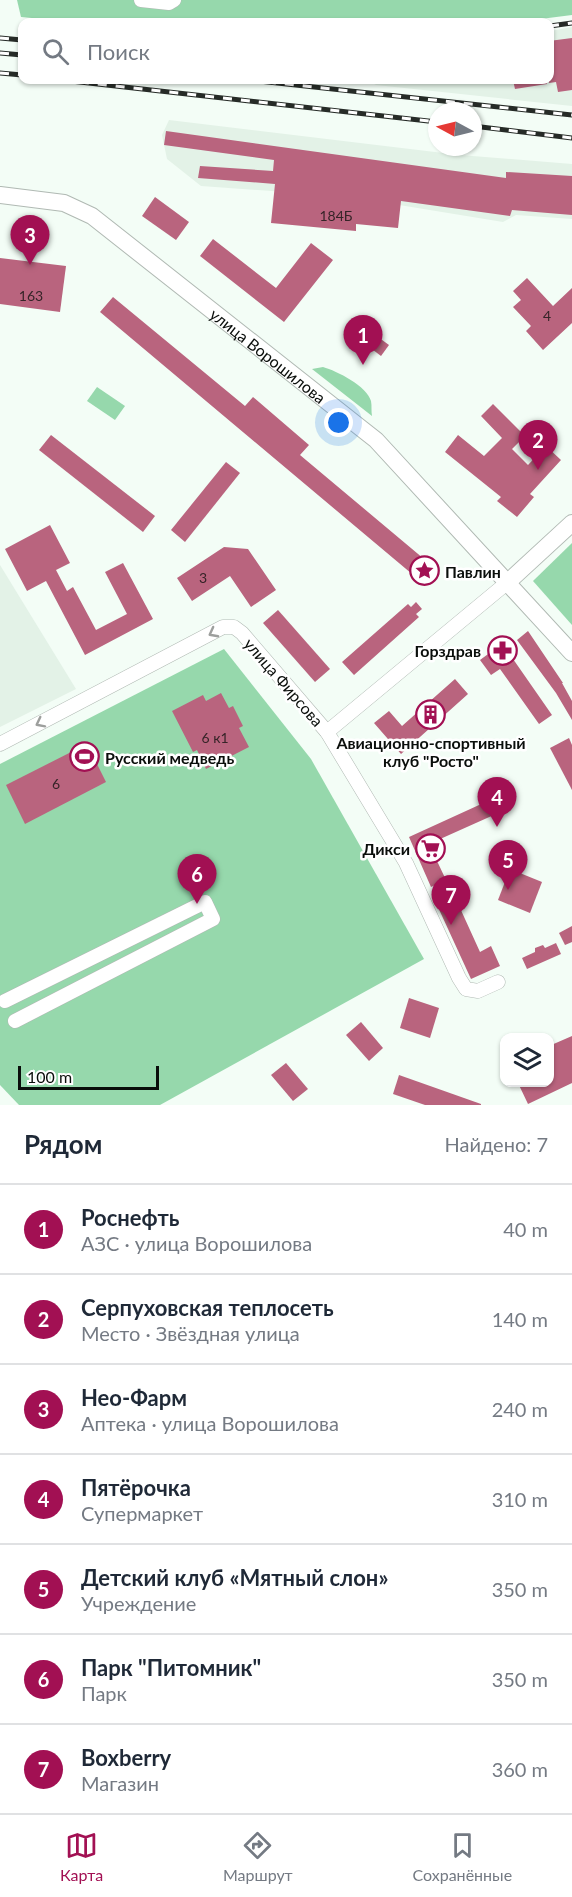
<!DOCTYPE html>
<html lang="ru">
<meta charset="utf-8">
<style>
:root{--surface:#fff;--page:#f6f6f7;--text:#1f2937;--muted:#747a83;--line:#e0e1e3;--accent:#a21053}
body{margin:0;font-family:Lato,sans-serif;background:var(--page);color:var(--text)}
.controls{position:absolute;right:18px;bottom:18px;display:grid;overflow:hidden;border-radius:12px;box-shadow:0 2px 4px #0004}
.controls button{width:54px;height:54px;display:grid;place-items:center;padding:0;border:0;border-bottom:2px solid var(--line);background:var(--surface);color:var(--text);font:30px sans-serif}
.compass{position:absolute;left:428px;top:102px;width:54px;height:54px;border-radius:50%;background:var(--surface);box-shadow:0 2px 4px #0004;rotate:277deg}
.scale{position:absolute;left:18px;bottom:15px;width:141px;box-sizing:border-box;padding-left:6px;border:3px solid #0a0e0b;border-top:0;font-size:16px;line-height:21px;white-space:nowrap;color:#0a0e0b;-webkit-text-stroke:4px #fff;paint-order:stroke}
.you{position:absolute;left:339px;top:423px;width:21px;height:21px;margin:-15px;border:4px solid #fff;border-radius:50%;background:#1a73e8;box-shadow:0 0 0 9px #1a73e833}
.badge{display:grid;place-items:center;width:39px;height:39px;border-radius:50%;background:var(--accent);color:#fff;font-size:20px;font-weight:700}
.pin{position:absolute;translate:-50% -50px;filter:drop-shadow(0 2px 3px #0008)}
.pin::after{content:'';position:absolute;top:32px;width:21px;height:18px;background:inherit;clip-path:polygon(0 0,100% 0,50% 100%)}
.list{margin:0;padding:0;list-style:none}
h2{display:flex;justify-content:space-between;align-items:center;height:78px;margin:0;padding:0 24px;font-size:26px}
h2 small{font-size:20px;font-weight:400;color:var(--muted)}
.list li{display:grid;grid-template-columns:39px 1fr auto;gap:18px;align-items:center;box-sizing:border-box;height:90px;padding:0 24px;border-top:2px solid var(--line)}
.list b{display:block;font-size:22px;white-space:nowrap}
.list p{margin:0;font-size:20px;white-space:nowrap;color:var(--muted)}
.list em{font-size:20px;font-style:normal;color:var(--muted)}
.icon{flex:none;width:33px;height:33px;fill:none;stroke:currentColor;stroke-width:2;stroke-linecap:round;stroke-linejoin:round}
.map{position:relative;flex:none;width:572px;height:1105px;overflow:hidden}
.search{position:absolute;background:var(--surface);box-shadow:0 2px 4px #0004;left:18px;right:18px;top:18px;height:66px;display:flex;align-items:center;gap:15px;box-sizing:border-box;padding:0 21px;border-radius:12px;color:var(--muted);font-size:22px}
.sheet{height:708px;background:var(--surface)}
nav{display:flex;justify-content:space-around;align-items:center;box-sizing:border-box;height:84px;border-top:2px solid var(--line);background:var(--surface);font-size:16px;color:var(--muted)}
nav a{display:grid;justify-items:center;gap:3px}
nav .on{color:var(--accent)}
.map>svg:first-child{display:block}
</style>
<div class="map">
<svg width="572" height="1105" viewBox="0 0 572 1105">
<rect width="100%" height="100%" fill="#f3fdf6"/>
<g fill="#e3f2e7">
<path d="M 572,27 L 572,106 L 376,85 L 367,80 L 550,80 L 550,31 Z"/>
<path d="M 169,120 L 460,155 L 572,164 L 572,219 L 516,215 L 503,222 L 387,203 L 300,193 L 201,186 L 167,159 L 162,135 Z"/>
<path d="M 0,565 L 76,689 L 0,727 Z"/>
</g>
<g fill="#96d8ac">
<path d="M 17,0 L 572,0 L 572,15 L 517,22 L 75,22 L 21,17 Z"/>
<path d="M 323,367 C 337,371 367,386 371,401 C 372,406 371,411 372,416 L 312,369 Z"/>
<path d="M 97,387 L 125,406 L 115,420 L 87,401 Z"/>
<path d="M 572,543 L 572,625 L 533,581 Z"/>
<path d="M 224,649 L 311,759 L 424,959 L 160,1105 L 19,1105 L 0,1085 L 0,764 Z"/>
</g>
<g fill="#b9647e">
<path d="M 572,38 L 572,90 L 558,92 L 556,82 L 549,83 L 549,41 Z"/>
<path d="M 513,80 L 547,80 L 547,84 L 515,89 Z"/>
<path d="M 166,131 L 506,178 L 506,172 L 572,176 L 572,215 L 512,210 L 510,216 L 401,201 L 398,228 L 356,224 L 356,231 L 271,223 L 275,184 L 198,178 L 200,166 L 273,171 L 274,160 L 164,145 Z"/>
<path d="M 155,197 L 189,222 L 176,240 L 142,216 Z"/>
<path d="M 213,239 L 276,288 L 311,243 L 333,260 L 284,322 L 200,256 Z"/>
<path d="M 0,258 L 66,266 L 60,312 L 0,304 Z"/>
<path d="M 527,278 L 553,306 L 572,288 L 572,323 L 543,350 L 526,331 L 531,326 L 513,307 L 521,300 L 513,291 Z"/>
<path d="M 113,297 L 245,406 L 253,397 L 309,445 L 300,455 L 430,564 L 418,579 L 100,312 Z"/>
<path d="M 360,324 L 389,345 L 381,356 L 352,334 Z"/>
<path d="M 493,404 L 525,436 L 512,449 L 528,465 L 546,446 L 561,460 L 530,494 L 534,497 L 517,517 L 497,501 L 501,497 L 445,452 L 458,435 L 484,456 L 502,438 L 481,416 Z"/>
<path d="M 51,435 L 155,516 L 143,532 L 39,450 Z"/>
<path d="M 226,462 L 240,473 L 185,542 L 171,530 Z"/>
<path d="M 50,525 L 70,563 L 56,570 L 67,591 L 73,587 L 96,630 L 127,614 L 105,572 L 123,563 L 153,619 L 85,655 L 46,581 L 27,591 L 5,549 Z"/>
<path d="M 224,547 L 248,549 L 276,590 L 251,607 L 230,576 L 192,601 L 177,578 Z"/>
<path d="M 416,602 L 422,609 L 416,614 L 419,617 L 354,675 L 342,662 L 408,604 L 411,607 Z"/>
<path d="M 278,610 L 330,669 L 315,682 L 263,623 Z"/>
<path d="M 528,631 L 563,683 L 562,683 L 572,701 L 572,720 L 556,693 L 517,640 Z"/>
<path d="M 499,646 L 504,646 L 552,715 L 539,724 L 500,669 L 491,675 L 480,660 Z"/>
<path d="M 455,679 L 468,694 L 401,754 L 374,723 L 389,711 L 402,726 Z"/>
<path d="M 221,693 L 229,708 L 233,706 L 243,726 L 239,728 L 249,747 L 206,769 L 197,750 L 193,752 L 172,711 L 203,695 L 206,701 Z"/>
<path d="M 569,738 L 572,745 L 572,790 L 550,748 Z"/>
<path d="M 87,744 L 106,782 L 25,824 L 6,785 Z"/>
<path d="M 490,800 L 496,814 L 429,844 L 446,880 L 431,887 L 409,837 Z"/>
<path d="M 510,869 L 542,882 L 530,913 L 498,900 Z"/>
<path d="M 455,897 L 480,952 L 491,946 L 500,966 L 471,979 L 437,905 Z"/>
<path d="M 572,926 L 572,942 L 565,945 L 559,933 Z"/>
<path d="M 556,943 L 561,954 L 527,969 L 522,958 L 535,952 L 535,948 L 543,945 L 545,948 Z"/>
<path d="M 409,998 L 439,1008 L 430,1038 L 400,1028 Z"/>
<path d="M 361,1022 L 383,1048 L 369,1061 L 346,1035 Z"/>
<path d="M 572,1036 L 572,1083 L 528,1104 L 518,1083 L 549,1083 L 549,1046 Z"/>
<path d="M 286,1063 L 308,1089 L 293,1101 L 271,1075 Z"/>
<path d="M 399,1075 L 481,1104 L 481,1105 L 425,1105 L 393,1094 Z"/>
</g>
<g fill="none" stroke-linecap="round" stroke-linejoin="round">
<defs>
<g id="minor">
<path d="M 141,0 L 169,3 L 174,0"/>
<path d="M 327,732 L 508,582"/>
<path d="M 0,744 L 223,627 L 234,627 L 242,633 L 327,732 L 406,863 L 459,978 L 466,989 L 478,991 L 498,982"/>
<path d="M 5,1001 L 205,902 L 213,919 L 15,1021"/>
</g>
<g id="major">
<path id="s1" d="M 0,195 L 64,203 L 92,216 L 362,429 L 376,440 L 572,653"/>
<path d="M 508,582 L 572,523"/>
</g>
</defs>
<use href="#minor" stroke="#b0b9b3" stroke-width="15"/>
<use href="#major" stroke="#b0b9b3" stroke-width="18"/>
<use href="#minor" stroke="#fff" stroke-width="14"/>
<use href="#major" stroke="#fff" stroke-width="16"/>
<defs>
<g id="rail">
<path d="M 550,26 L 572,23"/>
<path d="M 0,38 L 22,40"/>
<path d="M 0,53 L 22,55"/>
<path d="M 0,73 L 22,75"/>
<path d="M 62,80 L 437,122"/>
<path d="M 249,80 L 572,115"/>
<path d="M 473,126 L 572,138"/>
</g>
</defs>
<use href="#rail" stroke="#262b27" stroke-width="5"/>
<use href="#rail" stroke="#fff" stroke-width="3" stroke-dasharray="9" stroke-linecap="butt"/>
</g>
<defs><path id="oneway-chevron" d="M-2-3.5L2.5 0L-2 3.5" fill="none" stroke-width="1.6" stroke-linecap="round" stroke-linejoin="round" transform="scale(1.5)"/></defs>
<g stroke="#9d9f9d">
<use href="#oneway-chevron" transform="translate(213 633) rotate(152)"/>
<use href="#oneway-chevron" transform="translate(40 723) rotate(153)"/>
</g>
<defs>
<symbol id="sight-ring" viewBox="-11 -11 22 22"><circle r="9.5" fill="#fff" stroke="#a21053" stroke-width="1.5"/><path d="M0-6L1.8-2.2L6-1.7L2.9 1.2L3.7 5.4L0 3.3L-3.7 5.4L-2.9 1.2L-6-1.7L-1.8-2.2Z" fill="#a21053"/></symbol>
<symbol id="pharmacy-ring" viewBox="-11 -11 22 22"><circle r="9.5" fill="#fff" stroke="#a21053" stroke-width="1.5"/><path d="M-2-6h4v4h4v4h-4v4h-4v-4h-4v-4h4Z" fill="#a21053"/></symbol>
<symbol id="building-ring" viewBox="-11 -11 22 22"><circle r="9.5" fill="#fff" stroke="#a21053" stroke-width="1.5"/><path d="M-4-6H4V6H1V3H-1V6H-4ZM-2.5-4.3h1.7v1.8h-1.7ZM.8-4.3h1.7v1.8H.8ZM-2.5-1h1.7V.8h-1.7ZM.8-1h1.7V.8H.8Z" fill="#a21053"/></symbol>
<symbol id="stadium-ring" viewBox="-11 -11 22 22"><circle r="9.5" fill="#fff" stroke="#a21053" stroke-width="1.5"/><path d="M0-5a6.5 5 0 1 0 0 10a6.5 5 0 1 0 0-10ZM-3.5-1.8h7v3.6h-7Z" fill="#a21053"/></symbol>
<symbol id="supermarket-ring" viewBox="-11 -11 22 22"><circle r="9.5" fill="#fff" stroke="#a21053" stroke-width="1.5"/><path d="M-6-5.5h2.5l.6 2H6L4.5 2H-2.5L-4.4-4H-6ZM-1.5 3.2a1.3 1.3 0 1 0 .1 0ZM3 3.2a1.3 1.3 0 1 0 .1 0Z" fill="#a21053"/></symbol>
</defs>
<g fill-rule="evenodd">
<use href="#sight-ring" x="408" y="554" width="33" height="33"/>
<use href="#pharmacy-ring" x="486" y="634" width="33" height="33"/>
<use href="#building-ring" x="414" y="698" width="33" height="33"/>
<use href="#stadium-ring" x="68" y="740" width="33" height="33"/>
<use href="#supermarket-ring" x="414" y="832" width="33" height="33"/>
</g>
<g text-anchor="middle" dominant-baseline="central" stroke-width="5" stroke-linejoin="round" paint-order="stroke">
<g font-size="14" fill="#362428">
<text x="336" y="215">184Б</text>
<text x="31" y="295">163</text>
<text x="547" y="315">4</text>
<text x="203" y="577">3</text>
<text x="215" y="737">6 к1</text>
<text x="56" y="783">6</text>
</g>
<g font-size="16" fill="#0a0e0b" stroke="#fff">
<text stroke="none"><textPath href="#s1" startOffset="320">улица Ворошилова</textPath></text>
<text transform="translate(284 682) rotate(49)">улица Фирсова</text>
</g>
<g font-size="16" font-weight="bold" fill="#0a0e0b" stroke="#fff" text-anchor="start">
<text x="445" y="571">Павлин</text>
<text x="481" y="650" text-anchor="end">Горздрав</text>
<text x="431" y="742" text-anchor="middle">Авиационно-спортивный<tspan x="431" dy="18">клуб "Росто"</tspan></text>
<text x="105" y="757">Русский медведь</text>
<text x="410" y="848" text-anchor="end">Дикси</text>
</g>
</g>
</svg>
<div class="controls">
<button><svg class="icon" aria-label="layers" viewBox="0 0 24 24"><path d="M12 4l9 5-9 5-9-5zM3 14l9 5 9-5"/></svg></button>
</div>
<svg class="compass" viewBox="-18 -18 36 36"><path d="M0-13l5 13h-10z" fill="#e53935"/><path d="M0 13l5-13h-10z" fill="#747a83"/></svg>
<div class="scale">100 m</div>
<div class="you"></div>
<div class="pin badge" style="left:363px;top:365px">1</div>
<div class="pin badge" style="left:538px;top:470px">2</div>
<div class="pin badge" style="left:30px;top:265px">3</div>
<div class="pin badge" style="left:497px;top:827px">4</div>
<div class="pin badge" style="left:508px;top:890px">5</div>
<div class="pin badge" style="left:197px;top:904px">6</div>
<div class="pin badge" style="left:451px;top:925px">7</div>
<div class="search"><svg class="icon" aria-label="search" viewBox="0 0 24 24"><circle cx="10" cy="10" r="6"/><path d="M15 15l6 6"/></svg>Поиск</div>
</div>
<section class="sheet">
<h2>Рядом<small>Найдено: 7</small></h2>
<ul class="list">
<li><span class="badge">1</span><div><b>Роснефть</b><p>АЗС · улица Ворошилова</p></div><em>40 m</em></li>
<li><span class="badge">2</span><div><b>Серпуховская теплосеть</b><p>Место · Звёздная улица</p></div><em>140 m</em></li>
<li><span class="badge">3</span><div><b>Нео-Фарм</b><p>Аптека · улица Ворошилова</p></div><em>240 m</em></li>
<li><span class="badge">4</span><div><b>Пятёрочка</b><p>Супермаркет</p></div><em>310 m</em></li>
<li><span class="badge">5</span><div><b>Детский клуб «Мятный слон»</b><p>Учреждение</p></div><em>350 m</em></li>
<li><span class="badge">6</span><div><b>Парк &quot;Питомник&quot;</b><p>Парк</p></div><em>350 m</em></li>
<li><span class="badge">7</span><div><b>Boxberry</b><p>Магазин</p></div><em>360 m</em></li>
</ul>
</section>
<nav>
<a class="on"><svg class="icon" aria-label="map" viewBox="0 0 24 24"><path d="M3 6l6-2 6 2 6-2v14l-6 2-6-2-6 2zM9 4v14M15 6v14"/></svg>Карта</a>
<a><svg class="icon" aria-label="directions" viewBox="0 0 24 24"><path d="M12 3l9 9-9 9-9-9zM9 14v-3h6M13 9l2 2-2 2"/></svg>Маршрут</a>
<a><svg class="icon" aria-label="saved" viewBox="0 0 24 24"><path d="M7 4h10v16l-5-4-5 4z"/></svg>Сохранённые</a>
</nav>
